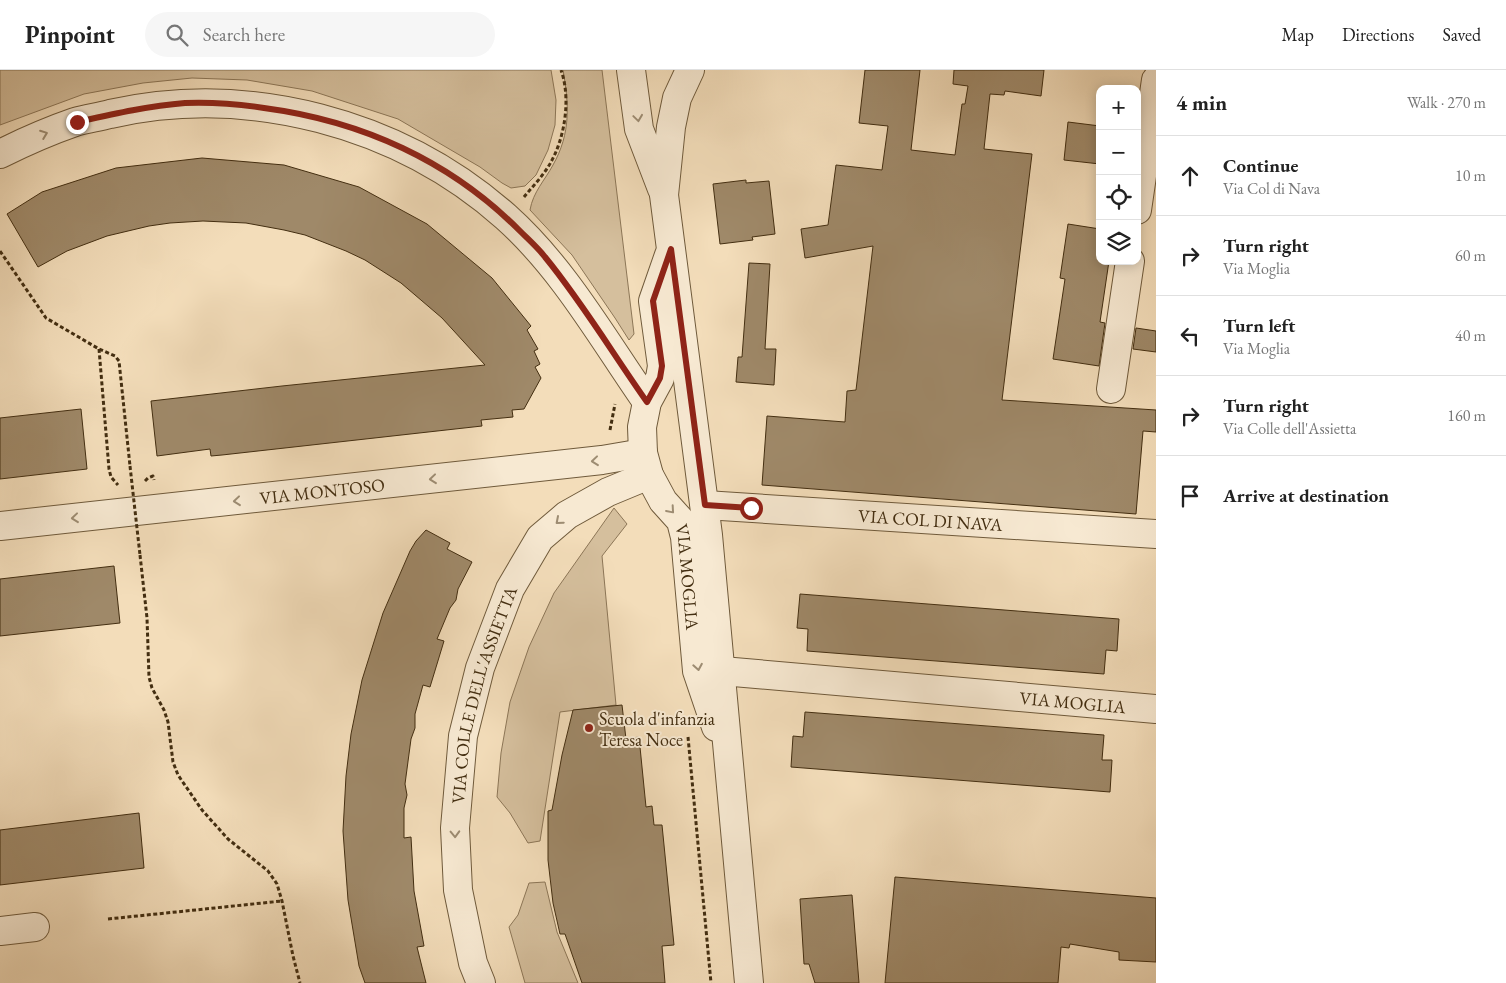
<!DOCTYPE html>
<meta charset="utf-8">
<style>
:root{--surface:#fff;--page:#f6f6f6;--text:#222;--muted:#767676;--line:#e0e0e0}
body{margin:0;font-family:"EB Garamond",serif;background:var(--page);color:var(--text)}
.controls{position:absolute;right:15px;top:15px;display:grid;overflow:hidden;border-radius:10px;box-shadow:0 2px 12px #0003}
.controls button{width:45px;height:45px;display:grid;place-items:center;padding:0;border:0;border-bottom:1px solid var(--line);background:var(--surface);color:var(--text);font:25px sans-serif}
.stop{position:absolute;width:15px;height:15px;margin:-11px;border:4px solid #8f2418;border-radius:50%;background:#fff}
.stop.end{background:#8f2418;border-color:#fff;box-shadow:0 1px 5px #0008}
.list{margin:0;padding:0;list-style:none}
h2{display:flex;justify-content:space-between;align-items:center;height:65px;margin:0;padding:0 20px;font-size:21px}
h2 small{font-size:16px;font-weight:400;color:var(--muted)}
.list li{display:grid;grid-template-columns:32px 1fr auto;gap:15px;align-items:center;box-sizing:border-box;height:80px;padding:0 20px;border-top:1px solid var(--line)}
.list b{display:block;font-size:19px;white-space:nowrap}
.list p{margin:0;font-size:16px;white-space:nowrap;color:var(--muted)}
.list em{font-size:16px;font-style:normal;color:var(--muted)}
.icon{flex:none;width:28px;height:28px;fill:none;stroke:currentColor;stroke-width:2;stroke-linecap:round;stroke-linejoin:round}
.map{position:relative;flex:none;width:1156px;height:913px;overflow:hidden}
header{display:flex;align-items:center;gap:30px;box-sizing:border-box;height:70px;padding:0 25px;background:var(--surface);border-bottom:1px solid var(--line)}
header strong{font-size:24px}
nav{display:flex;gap:28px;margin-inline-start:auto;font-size:18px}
.search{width:350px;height:45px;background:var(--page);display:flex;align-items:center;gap:12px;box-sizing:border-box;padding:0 18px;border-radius:28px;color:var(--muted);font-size:19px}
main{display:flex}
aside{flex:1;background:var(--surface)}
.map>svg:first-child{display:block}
</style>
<header>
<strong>Pinpoint</strong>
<div class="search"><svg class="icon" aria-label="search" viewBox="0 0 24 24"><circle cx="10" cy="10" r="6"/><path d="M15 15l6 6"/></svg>Search here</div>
<nav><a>Map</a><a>Directions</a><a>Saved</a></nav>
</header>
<main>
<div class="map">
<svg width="1156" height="913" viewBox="0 0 1156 913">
<rect width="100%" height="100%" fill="#f3ddba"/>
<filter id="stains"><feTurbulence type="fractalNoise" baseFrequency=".004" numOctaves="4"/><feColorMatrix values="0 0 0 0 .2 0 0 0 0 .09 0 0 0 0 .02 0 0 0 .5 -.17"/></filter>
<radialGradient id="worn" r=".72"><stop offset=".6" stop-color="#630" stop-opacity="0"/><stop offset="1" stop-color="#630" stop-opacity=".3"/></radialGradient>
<g fill="#d5bf9d" stroke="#8c7657">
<path d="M 0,0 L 551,0 L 556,30 L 555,55 L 548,80 L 536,105 L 525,116 L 511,118 L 502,113 L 480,97 L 398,49 L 312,21 L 247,10 L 192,8 L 143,13 L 84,24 L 0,55 Z"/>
<path d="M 563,0 L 602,0 L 634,264 L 629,270 L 615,248 L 572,185 L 530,140 C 533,122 545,110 553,95 C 571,63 569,34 563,0 Z"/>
<path d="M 614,438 L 627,454 L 602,486 L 616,635 L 560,642 L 540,771 L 528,773 L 510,743 L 497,727 L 501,683 L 510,632 L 529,577 L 554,523 Z"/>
<path d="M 545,812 L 557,862 L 578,913 L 525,913 L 509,857 L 518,845 L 529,813 Z"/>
</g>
<g fill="#9f8969" stroke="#432e11">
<path d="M 865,0 L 920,0 L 911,80 L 955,85 L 962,34 L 965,34 L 968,16 L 953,14 L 954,0 L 1044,0 L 1041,26 L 1005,21 L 1004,25 L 990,24 L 984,79 L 1032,84 L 1002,330 L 1156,340 L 1156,362 L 1143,361 L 1136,444 L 762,415 L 767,346 L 845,352 L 847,321 L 856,320 L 873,176 L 805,188 L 801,159 L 828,155 L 836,95 L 882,100 L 888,56 L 859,53 Z"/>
<path d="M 1068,52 L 1100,56 L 1100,94 L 1064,90 Z"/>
<path d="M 202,88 L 284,95 L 359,117 L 427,154 L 492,208 L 531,256 L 527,260 L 538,279 L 534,281 L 540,294 L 535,297 L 541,308 L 524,339 L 512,340 L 513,347 L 481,350 L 482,356 L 222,385 L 211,386 L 210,379 L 157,386 L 151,331 L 282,316 L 485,295 L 442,248 L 401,213 L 365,190 L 346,181 L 305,165 L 284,160 L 246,153 L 203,151 L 170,153 L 149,156 L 107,166 L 67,181 L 38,197 L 7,144 L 42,122 L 116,98 Z"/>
<path d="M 746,110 L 746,113 L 769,111 L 775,164 L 752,167 L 753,170 L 720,174 L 713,114 Z"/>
<path d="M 1068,154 L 1100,159 L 1100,191 L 1109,191 L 1100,252 L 1105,253 L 1099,296 L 1053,289 L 1065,209 L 1060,208 Z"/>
<path d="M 749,193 L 770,194 L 765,279 L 776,279 L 774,315 L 736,312 L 738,287 L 742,287 Z"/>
<path d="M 1136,258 L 1156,261 L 1156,282 L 1133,279 Z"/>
<path d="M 81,339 L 87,399 L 0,409 L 0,348 Z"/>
<path d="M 426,460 L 450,473 L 447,479 L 472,492 L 458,519 L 456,530 L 450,538 L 437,569 L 444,571 L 430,617 L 423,615 L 415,644 L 415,658 L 411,669 L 405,714 L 407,725 L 404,738 L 404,768 L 411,767 L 414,821 L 424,876 L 417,877 L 426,913 L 365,913 L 359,896 L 348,830 L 343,761 L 346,706 L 351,664 L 362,610 L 383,543 L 410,481 L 416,471 Z"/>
<path d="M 114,496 L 120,553 L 0,566 L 0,509 Z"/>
<path d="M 800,524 L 1119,549 L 1117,581 L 1106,580 L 1104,604 L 807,581 L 808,559 L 797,558 Z"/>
<path d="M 622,635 L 626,669 L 639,667 L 646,737 L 652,736 L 654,755 L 662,755 L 674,875 L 662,876 L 665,913 L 582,913 L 565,864 L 560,864 L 553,833 L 548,790 L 548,741 L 552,740 L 562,685 L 573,640 Z"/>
<path d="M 805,642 L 1104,665 L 1102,690 L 1112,690 L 1110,722 L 791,697 L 793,666 L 803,667 Z"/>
<path d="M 139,743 L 144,798 L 0,815 L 0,760 Z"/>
<path d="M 895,807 L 1156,828 L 1156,892 L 1119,890 L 1119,882 L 1070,874 L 1069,878 L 1061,877 L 1058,913 L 885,913 Z"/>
<path d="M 852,825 L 859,913 L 815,913 L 809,894 L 804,894 L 800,829 Z"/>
</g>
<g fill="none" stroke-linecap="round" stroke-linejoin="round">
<defs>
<g id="minor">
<path d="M 631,0 L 639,59 L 662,119"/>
<path d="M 690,0 L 677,28 L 671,57 L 664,125 L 708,465 L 749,913"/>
<path d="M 0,84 C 24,72 49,61 75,52 C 86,49 98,47 110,44 C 248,13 399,52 506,147 C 564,199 603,269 647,332"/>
<path d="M 1137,140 L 1156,10"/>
<path id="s1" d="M 669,185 L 653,231 L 662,296 L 660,308 L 647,332 L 642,357 L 643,383 L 649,405 L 663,431 L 681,451 L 685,467 L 697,601 L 716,657"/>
<path d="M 1111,319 L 1130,191"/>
<path id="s2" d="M 705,435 L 1156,464"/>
<path id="s3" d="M 0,456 L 602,390 L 643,383"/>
<path id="s4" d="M 722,601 L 1156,639"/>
<path d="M 0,861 L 35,857"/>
<path id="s5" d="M 481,913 L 473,893 L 458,820 L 455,758 L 463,666 L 480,598 L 510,519 L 540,468 L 567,445 L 608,422 L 649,405"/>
</g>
</defs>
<use href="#minor" stroke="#6f5a3b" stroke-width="30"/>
<g stroke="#432e11" stroke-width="3" stroke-dasharray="4 2.5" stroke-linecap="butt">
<path d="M 524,127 C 533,116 544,105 551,92 C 565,67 571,28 561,0"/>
<path d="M 0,181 L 46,248 L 99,279 L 115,286 L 119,291 L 130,396"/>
<path d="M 99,279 L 109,399 L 111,407 L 118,415"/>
<path d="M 610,360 L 615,334"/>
<path d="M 145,411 L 148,408 L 153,406 L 154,410"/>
<path d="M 140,485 L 147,548 L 149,607 L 152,618 L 164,640 L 168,652 L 173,692 L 178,705 L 202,740 L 228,769 L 268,801 L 277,814 L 282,831 L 293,886 L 300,913"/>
<path d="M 688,667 L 711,913"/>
<path d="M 108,849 L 282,831"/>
</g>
<use href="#minor" stroke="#f7e9d2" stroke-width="28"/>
<path stroke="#432e11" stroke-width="3" stroke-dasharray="4 2.5" stroke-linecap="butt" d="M 130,396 L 140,485"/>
</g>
<defs><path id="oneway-chevron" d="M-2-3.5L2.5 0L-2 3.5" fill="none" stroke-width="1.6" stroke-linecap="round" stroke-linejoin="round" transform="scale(1.25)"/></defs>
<g stroke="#9d8c72">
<use href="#oneway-chevron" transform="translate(638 48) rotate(82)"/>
<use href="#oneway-chevron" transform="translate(44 64) rotate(-21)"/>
<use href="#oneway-chevron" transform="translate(595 391) rotate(174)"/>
<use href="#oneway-chevron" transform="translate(433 409) rotate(174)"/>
<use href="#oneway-chevron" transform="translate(237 431) rotate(174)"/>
<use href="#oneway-chevron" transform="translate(671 440) rotate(49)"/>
<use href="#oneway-chevron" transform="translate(75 448) rotate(174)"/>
<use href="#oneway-chevron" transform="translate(559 451) rotate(139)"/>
<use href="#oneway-chevron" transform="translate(698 597) rotate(80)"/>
<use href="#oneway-chevron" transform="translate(455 764) rotate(88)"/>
</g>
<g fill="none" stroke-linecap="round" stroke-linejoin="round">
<path stroke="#8f2418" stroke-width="6" d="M 77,52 C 113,44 148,36 185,33 C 211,32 238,34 264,38 C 362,51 451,91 521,162 C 529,170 538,178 545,187 C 582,232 613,284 647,332 L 660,308 L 662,296 L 653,231 L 671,179 L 705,435 L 751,438"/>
</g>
<circle fill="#8f2418" stroke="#f7e9d2" stroke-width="2" cx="589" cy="658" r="5"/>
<g text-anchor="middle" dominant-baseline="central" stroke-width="4" stroke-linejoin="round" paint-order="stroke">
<g font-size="18" fill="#432e11" stroke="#f7e9d2">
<text stroke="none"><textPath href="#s3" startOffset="324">VIA MONTOSO</textPath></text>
<text stroke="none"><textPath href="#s2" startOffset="226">VIA COL DI NAVA</textPath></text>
<text stroke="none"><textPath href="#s1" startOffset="341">VIA MOGLIA</textPath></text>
<text stroke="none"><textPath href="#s5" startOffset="295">VIA COLLE DELL'ASSIETTA</textPath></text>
<text stroke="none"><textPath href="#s4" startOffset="352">VIA MOGLIA</textPath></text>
</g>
<g font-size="18" fill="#432e11" stroke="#f7e9d2" text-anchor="start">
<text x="599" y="648">Scuola d'infanzia<tspan x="599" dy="21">Teresa Noce</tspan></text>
</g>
</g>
<rect width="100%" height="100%" filter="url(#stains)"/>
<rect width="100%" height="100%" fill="url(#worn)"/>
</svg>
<div class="controls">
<button>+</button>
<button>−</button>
<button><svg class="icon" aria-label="locate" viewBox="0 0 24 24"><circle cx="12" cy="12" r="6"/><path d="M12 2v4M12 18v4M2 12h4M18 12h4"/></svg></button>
<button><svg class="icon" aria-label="layers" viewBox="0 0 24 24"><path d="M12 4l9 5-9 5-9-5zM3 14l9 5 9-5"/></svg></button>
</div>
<div class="stop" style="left:751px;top:438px"></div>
<div class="stop end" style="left:77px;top:52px"></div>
</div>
<aside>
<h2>4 min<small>Walk · 270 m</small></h2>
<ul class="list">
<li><svg class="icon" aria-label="ahead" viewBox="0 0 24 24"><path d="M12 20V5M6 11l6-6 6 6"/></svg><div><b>Continue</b><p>Via Col di Nava</p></div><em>10 m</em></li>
<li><svg class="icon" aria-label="right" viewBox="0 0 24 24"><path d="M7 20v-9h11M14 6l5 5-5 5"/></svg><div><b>Turn right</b><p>Via Moglia</p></div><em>60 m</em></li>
<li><svg class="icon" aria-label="left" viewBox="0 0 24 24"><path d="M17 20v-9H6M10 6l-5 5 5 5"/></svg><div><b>Turn left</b><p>Via Moglia</p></div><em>40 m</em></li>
<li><svg class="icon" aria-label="right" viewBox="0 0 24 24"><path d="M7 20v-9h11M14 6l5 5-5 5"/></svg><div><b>Turn right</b><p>Via Colle dell'Assietta</p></div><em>160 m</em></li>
<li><svg class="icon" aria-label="arrive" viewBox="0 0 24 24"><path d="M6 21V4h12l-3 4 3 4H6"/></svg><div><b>Arrive at destination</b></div></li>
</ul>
</aside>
</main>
